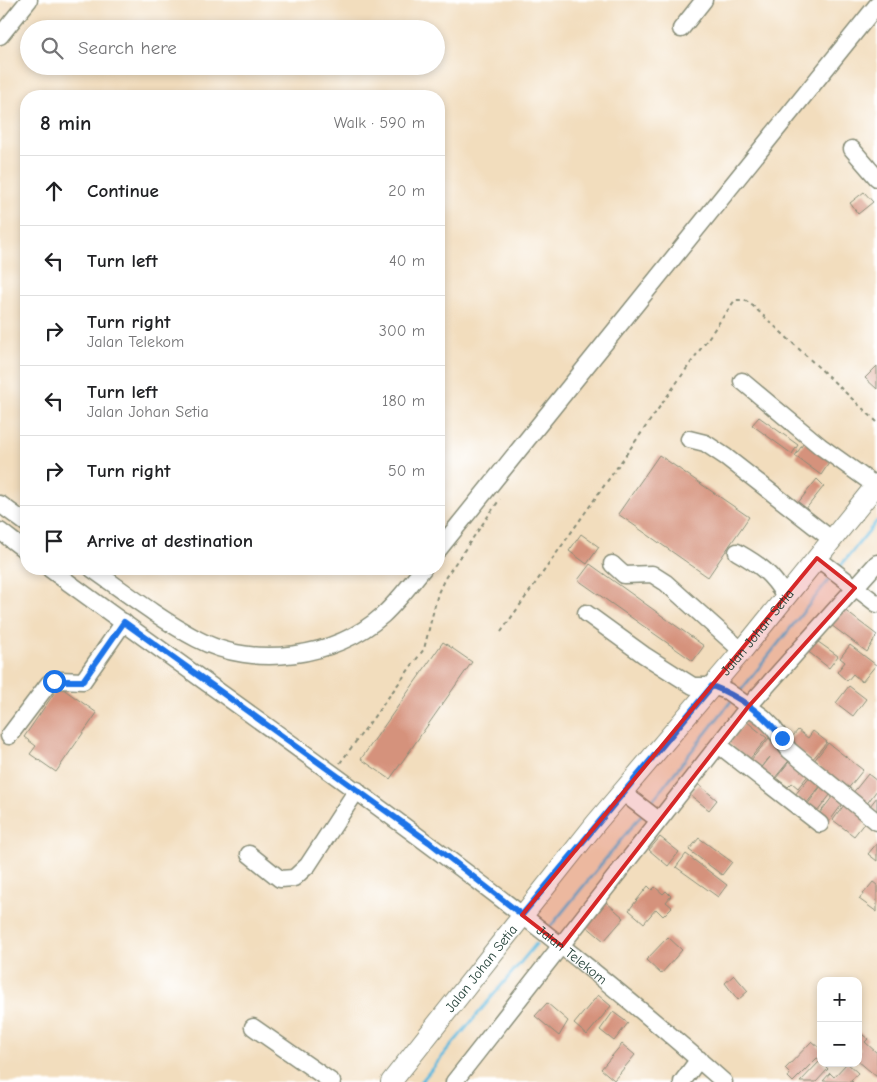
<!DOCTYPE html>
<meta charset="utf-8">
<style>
:root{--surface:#fff;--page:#f6f6f6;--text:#202124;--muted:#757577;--line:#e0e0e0}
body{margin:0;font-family:"Comic Neue",sans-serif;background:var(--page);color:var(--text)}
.controls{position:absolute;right:15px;bottom:15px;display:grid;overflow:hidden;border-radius:10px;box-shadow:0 2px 8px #0003}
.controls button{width:45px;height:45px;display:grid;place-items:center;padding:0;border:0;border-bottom:1px solid var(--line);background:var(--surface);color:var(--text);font:25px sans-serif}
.stop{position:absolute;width:15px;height:15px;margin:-11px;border:4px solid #1a73e8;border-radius:50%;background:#fff}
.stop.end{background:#1a73e8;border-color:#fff;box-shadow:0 1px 5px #0008}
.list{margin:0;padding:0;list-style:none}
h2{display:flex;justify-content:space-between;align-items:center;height:65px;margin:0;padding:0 20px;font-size:21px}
h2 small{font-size:16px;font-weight:400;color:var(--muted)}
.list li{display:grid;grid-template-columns:32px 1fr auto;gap:15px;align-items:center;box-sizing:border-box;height:70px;padding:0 20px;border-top:1px solid var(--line)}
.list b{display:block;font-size:19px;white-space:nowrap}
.list p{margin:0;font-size:16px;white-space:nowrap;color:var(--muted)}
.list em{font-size:16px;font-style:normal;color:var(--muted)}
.icon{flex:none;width:28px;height:28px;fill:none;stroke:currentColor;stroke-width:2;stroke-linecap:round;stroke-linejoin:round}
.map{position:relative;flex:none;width:877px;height:1082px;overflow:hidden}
.search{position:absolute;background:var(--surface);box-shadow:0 2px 8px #0003;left:20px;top:20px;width:425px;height:55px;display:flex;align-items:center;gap:12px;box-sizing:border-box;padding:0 18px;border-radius:28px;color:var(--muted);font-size:19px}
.panel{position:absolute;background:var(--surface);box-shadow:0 2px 8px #0003;left:20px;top:90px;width:425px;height:485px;border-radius:20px}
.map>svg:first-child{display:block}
</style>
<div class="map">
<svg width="877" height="1082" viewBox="0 0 877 1082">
<rect width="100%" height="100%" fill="#fff"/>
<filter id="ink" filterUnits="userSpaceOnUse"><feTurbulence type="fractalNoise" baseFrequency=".02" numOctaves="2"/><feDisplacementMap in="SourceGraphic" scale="10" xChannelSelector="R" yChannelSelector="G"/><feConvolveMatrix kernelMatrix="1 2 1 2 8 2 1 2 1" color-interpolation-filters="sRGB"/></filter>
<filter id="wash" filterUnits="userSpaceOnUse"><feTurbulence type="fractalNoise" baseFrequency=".0096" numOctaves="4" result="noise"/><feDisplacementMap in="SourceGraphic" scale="20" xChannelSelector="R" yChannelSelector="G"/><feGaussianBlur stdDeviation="1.12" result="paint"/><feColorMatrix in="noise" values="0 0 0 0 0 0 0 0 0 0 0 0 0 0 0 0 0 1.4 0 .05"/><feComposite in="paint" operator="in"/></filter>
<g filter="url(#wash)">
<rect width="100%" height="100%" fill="#f2ddbd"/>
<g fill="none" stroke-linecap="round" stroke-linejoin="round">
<g stroke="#61bade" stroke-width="3">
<path d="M 838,569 L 877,521"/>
<path d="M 738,694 L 832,576"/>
<path d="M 649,805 L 732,700"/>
<path d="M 551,926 L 642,814"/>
<path d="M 421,1082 L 536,944"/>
</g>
</g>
<g id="blocks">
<g fill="#d5927c">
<path d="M 864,192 L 873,202 L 858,214 L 850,203 Z"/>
<path d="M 877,366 L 877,389 L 865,378 Z"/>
<path d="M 759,417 L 798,445 L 792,454 L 752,425 Z"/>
<path d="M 805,441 L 831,460 L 821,475 L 795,456 Z"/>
<path d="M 659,455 L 749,517 L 708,577 L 618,514 Z"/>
<path d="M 817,479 L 824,486 L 805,510 L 797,504 Z"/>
<path d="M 581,534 L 599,547 L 587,564 L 569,551 Z"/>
<path d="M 590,564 L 704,646 L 693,661 L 578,580 Z"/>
<path d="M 843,609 L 877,635 L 867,652 L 831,625 Z"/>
<path d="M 814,639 L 838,656 L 829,668 L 806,650 Z"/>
<path d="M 443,642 L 472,662 L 390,779 L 361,759 Z"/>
<path d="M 850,645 L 876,665 L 862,682 L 853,674 L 847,681 L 837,672 L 845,662 L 840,658 Z"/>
<path d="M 59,686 L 97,713 L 56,772 L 30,754 L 36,746 L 24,737 Z"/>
<path d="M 849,686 L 866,699 L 853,716 L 836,703 Z"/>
<path d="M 746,721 L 767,738 L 749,760 L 728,743 Z"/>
<path d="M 798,730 L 808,738 L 813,731 L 827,742 L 811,761 L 788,742 Z"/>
<path d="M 769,738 L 792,757 L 774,779 L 761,769 L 770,757 L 760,768 L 751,760 Z"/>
<path d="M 828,743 L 863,770 L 847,790 L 813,762 Z"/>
<path d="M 792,758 L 810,773 L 798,788 L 792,783 L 788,787 L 776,778 Z"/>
<path d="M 868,774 L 877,781 L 877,790 L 866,805 L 852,794 Z"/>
<path d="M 810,776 L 821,785 L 806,804 L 795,795 Z"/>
<path d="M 824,782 L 834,790 L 817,812 L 807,805 Z"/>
<path d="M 698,784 L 717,800 L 709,810 L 690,795 Z"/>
<path d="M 836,792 L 846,799 L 829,822 L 819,814 Z"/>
<path d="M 877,797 L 877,812 L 870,806 Z"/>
<path d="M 847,801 L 869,817 L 854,836 L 833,820 Z"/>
<path d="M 660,837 L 679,852 L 668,866 L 649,850 Z"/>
<path d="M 699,838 L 732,862 L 722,875 L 689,850 Z"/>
<path d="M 877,843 L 877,861 L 868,854 Z"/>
<path d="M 686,854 L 727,885 L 718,897 L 676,867 Z"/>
<path d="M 873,882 L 877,885 L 877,912 L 859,899 Z"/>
<path d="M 648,886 L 652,890 L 655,887 L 663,894 L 666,891 L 671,896 L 666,902 L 672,907 L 663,916 L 656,909 L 644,923 L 629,910 Z"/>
<path d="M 606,902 L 624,918 L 604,941 L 585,925 Z"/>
<path d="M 668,937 L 682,950 L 661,974 L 646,960 Z"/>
<path d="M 734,975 L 748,991 L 738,1000 L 725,983 Z"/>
<path d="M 598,995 L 611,1006 L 587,1035 L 574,1024 Z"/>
<path d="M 547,1003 L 568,1021 L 559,1036 L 535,1016 Z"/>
<path d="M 613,1012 L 628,1023 L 614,1041 L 600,1030 Z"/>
<path d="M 858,1031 L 868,1039 L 865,1042 L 877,1053 L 877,1077 L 858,1061 L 858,1053 L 861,1049 L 858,1047 Z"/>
<path d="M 812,1041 L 821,1049 L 821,1060 L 817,1058 L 793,1082 L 788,1077 L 790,1074 L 785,1069 Z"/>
<path d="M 622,1044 L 635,1055 L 614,1080 L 601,1069 Z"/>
<path d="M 820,1061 L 828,1069 L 816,1082 L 800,1082 Z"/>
<path d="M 847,1063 L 858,1073 L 851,1081 L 853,1082 L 823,1081 L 830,1073 L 834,1077 Z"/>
</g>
</g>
</g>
<g filter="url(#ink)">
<use href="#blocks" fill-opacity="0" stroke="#888d78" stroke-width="1"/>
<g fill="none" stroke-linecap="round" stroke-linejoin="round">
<defs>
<g id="minor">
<path d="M 681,29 L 704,0"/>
<path d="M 0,36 L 29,0"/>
<path d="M 852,149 L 877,178"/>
<path d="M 742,381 L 820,446 L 876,486"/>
<path d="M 689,439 L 705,443 L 726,457 L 831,539"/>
<path d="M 0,504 L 26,523"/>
<path d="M 0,531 L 26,551"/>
<path d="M 439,549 L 877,5"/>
<path d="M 737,552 C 760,565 771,573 785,596"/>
<path d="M 817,558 L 877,604"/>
<path d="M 612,564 L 624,575 L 652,574 L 666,583 L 742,651"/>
<path id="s1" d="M 50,569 C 278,737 513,894 724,1082"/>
<path d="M 92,569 C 126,593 160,619 197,639 C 254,669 335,658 383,615 C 398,601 410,585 423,569"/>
<path d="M 586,613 L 644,655 L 677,676 L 693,686 L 712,686 L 727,691 L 763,717 L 772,726 L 789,750 L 877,822"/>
<path d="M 9,736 L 49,683 L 59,680 L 83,681 L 124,622"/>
<path d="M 720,746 L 820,824"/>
<path d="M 622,792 L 652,815"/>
<path d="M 249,854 L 280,879 L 294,878 L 308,865 L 357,790"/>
<path d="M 253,1027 L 332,1082"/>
<path d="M 454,1082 L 748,707 L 877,563"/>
<path d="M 682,1082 L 699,1059"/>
</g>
<g id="major">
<path id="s2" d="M 391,1082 L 596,823 L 742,651 L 877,484"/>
</g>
</defs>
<use href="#minor" stroke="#888d78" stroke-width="19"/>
<use href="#major" stroke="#888d78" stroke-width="22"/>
<g stroke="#888d78" stroke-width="2" stroke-dasharray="4 4" stroke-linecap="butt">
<path d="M 501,632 L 735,300 L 745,300 L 753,306 L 877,422"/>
<path d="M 340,763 L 424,649 L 438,593 L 445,578 L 500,499"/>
</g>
<use href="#minor" stroke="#fff" stroke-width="16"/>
<use href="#major" stroke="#fff" stroke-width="20"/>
</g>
</g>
<g fill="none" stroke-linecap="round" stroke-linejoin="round" filter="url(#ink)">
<path stroke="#1a73e8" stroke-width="6" d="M 54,681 L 83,681 L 124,622 L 429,842 L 522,915 L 712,686 C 739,696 765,715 782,738"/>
</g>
<path fill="#d62828" fill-opacity="0.2" stroke="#d62828" stroke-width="4" stroke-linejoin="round" d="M 817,558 L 855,588 L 748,707 L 562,946 L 522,915 Z"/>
<g text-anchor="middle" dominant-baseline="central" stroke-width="4" stroke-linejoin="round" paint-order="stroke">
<g font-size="14" fill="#1f3d34" stroke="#fff">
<text stroke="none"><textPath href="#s2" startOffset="580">Jalan Johan Setia</textPath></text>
<text stroke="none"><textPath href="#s1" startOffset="649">Jalan Telekom</textPath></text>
<text stroke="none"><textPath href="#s2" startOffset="145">Jalan Johan Setia</textPath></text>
</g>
</g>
</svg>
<div class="controls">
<button>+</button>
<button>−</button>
</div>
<div class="stop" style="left:54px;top:681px"></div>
<div class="stop end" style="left:782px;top:738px"></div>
<div class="search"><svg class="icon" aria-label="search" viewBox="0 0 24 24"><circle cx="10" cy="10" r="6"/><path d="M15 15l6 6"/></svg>Search here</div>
<section class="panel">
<h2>8 min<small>Walk · 590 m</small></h2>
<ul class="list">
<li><svg class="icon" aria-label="ahead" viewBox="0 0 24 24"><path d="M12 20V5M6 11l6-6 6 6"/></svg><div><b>Continue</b></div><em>20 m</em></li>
<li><svg class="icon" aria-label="left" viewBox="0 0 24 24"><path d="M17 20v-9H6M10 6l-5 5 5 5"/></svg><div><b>Turn left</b></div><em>40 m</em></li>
<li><svg class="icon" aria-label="right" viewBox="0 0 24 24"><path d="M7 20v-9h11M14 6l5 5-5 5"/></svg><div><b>Turn right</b><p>Jalan Telekom</p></div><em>300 m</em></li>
<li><svg class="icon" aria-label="left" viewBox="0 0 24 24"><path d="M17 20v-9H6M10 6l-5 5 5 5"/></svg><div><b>Turn left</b><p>Jalan Johan Setia</p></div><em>180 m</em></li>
<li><svg class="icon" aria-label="right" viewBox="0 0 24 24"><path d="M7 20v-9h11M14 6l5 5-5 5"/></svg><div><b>Turn right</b></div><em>50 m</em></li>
<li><svg class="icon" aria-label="arrive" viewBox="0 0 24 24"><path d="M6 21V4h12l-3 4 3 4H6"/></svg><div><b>Arrive at destination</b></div></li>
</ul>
</section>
</div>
